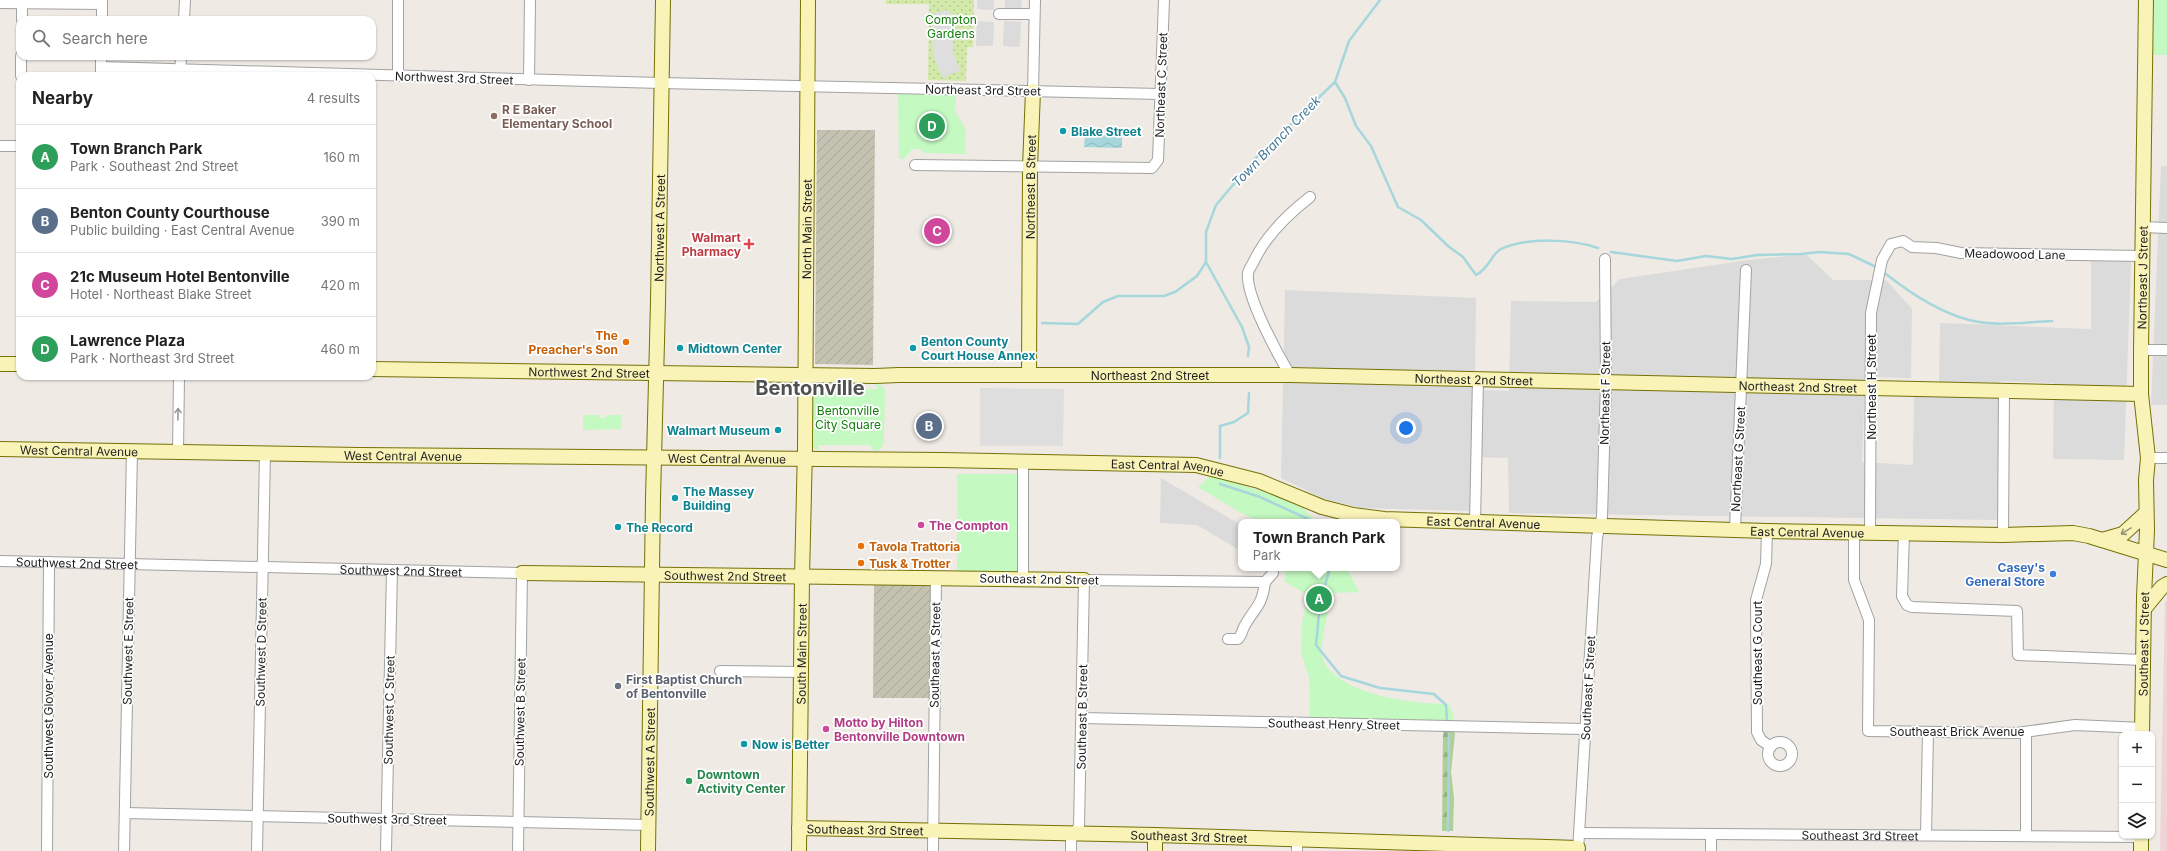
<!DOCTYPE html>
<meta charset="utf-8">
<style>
:root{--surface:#fff;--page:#f2f2f2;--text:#222;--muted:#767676;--line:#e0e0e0;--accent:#ca021e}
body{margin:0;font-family:Inter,sans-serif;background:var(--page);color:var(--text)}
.controls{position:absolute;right:12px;bottom:12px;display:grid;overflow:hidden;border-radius:8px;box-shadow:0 1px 3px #0004}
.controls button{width:36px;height:36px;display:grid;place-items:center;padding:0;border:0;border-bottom:1px solid var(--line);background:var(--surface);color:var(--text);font:20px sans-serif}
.you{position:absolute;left:1406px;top:428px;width:14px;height:14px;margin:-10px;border:3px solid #fff;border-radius:50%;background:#1a73e8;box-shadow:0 0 0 6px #1a73e833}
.badge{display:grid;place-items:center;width:26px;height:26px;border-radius:50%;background:var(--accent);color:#fff;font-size:13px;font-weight:700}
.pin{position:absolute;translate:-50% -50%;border:2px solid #fff;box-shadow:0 1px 4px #0006}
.popup{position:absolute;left:1238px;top:519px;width:162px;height:52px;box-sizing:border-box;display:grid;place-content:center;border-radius:8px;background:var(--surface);filter:drop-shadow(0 1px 3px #0005);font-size:13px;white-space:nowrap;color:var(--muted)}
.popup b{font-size:15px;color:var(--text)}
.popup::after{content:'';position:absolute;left:50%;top:100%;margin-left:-8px;border:8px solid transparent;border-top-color:var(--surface)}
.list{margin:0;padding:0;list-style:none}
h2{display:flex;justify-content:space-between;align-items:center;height:52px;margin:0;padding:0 16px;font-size:17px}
h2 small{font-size:13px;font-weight:400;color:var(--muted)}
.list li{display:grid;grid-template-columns:26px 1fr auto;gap:12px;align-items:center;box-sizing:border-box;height:64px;padding:0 16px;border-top:1px solid var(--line)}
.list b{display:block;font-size:15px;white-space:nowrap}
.list p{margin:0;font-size:13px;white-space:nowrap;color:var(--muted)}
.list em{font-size:13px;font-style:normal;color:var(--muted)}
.icon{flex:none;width:22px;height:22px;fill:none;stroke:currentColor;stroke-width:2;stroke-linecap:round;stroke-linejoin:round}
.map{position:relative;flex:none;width:2167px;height:851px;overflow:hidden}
.search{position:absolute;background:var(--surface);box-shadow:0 1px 3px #0004;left:16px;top:16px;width:360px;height:44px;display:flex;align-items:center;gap:10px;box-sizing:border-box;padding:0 14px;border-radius:12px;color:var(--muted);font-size:15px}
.panel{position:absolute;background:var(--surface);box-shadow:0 1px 3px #0004;left:16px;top:72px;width:360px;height:308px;border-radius:12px}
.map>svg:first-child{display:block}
</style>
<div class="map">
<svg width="2167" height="851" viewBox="0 0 2167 851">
<defs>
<pattern id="construction-furrows" width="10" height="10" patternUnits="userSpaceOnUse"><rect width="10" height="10" fill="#c3c1b0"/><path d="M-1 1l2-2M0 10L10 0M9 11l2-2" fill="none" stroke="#a7a597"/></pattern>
<pattern id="forest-firs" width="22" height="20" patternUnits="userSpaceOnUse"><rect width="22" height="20" fill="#b0ce99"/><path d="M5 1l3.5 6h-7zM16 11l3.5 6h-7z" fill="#97b083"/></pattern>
<pattern id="garden-dots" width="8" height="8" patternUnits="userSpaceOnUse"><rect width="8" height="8" fill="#d2e9aa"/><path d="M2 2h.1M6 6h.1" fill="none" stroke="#b4c792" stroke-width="1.8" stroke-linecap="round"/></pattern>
<pattern id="water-waves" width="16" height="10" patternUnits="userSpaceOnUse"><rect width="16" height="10" fill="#a5d7dc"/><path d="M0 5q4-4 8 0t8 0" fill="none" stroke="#8eb8bc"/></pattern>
</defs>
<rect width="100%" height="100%" fill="#efeae4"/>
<g fill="#dcdbdb">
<path d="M 977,0 L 994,0 L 994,10 L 977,9 Z"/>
<path d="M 1005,0 L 1022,0 L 1021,10 L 1005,10 Z"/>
<path d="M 977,21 L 994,22 L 993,46 L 976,46 Z"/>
<path d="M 1004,21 L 1021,22 L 1020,47 L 1003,46 Z"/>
<path d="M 2161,166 L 2167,166 L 2167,405 L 2151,405 Z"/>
<path d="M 1806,254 L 1833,280 L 1886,280 L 1912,309 L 1911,378 L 1865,377 L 1862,462 L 1913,465 L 1914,394 L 1939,394 L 1940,323 L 2091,329 L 2091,261 L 2131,262 L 2124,460 L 2053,459 L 2054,383 L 2000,381 L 1998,520 L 1509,513 L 1508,458 L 1472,457 L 1472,511 L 1362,508 L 1324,499 L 1281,478 L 1285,290 L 1476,298 L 1475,390 L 1509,391 L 1511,301 L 1596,302 L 1620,279 L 1748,260 Z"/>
<path d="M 1161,478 L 1241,525 L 1241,551 L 1197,525 L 1160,523 Z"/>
</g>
<path fill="#f0d3d6" d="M 2167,600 L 2167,851 L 2160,851 L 2165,602 Z"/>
<g fill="url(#construction-furrows)">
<path d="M 817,130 L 875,130 L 873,365 L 815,364 Z"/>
<path d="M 874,583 L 931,583 L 930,698 L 873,698 Z"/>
</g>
<path fill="url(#forest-firs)" d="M 1443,729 L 1453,729 L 1455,734 L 1451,772 L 1454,798 L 1453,831 L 1442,831 Z"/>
<g fill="#c4f9c1">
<path d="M 2154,0 L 2167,0 L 2167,55 L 2153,55 Z"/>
<path d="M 898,92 L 956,94 L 955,112 L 966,129 L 965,149 L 967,154 L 925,153 L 920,149 L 912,149 L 904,159 L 899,159 Z"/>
<path d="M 822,382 L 826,389 L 878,389 L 874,383 L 882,386 L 885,391 L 884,443 L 880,450 L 874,451 L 870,445 L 817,445 L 821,451 L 813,448 L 811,441 L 814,440 L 814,422 L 812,422 L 814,392 L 812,392 L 812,387 L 816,383 Z"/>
<path d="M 583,415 L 599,415 L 599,418 L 606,418 L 606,415 L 621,415 L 621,429 L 583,430 Z"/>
<path d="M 957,474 L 1019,474 L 1017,572 L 957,574 Z"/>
<path d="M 1210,476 L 1265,492 L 1303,508 L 1316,522 L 1262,522 L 1241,513 L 1198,487 Z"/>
<path d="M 1286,568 L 1347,568 L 1359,592 L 1332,593 C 1330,607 1318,647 1323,659 C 1337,695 1414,704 1448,704 L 1452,710 L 1454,723 L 1310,718 L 1309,677 L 1301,652 L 1302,624 L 1308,595 L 1284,581 L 1286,577 Z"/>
</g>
<path fill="url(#garden-dots)" d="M 886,0 L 974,0 L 973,47 L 967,47 L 966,81 L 928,80 L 929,4 L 886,4 Z"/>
<g fill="#dedede">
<path d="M 947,10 L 952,14 L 953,19 L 953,47 L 954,56 L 961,71 L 947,75 L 944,80 L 935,61 L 933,54 L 932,16 L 935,13 Z"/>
<path d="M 980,388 L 1064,389 L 1063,446 L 980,446 Z"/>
</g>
<path fill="url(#water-waves)" d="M 1085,135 L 1122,136 L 1122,148 L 1084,147 Z"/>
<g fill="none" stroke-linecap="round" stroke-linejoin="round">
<g stroke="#a5d7dc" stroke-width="2.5">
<path d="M 1335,82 L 1345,98 L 1356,126 L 1371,146 L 1398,207 L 1421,220 L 1448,246 L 1463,257 L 1476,275 C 1490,268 1491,254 1501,249 C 1527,237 1572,239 1598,248"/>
<path d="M 1611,252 L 1677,261 L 1706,256 L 1732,259 L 1757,255 L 1800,254 L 1820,252 L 1849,254 L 1874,266"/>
<path d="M 1886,274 C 1910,293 1939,312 1969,320 C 1996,327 2025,322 2052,321"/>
<path d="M 1042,323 L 1078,324 L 1103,302 L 1118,296 L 1164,296 L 1175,292 L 1197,276 L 1206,262"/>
<path d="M 1248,356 L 1249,347 L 1242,327 L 1206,262 L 1206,232 L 1216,205 L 1255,159 L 1335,82 L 1349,41 L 1380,0"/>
<path d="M 1220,458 L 1220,426 L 1234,422 L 1248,413 L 1249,393"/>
<path d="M 1220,484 L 1260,497 L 1308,519 L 1311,522"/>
<path d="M 1330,568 L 1320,603 L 1316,645 L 1341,676 L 1380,688 L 1434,694 L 1446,705 L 1447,721"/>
<path d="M 1448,831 L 1449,734"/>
</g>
<defs>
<g id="street">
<path d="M 0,3 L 102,4"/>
<path d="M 999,14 L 1034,14"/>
<path d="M 22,20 L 22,3"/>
<path d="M 102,20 L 102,0"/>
<path d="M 184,20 L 185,0"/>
<path d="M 101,67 L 661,83 L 1160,94"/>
<path d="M 21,76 L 21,56"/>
<path d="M 101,76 L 101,56"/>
<path d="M 180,76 L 181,56"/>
<path d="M 398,76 L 398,0"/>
<path d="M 529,80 L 530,0"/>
<path d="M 1033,91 L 1035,0"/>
<path d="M 0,146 L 20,146 L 20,144"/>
<path d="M 915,165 L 1152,168 L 1158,160 L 1164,0"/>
<path d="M 2143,227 L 2167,228"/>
<path d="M 2141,350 L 2167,350"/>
<path d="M 1290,375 C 1278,355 1245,295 1248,273 C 1249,269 1252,265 1254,261 C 1266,235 1287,215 1310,197"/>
<path d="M 178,452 L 179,376"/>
<path d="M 2148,458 L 2167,458"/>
<path d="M 1023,461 L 1023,579"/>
<path d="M 1475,523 L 1478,378"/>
<path d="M 1735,529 L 1746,270"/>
<path d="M 1767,531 L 1766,564 L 1756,600 L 1757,732 L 1761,740 L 1771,747"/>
<path d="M 1854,532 L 1854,580 L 1869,620 L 1868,731 L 2017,733 L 2075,725 L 2143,728"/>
<path d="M 1870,533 L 1871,313 L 1882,260 L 1891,244 L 1903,241 L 1912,247 L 1936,248 L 1961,253 L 2142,256"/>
<path d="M 1904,533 L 1902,596 L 1907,605 L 1912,607 L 2017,611 L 2018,655 L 2143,660"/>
<path d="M 2003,535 L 2004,391"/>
<path id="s1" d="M 0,561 L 522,573 L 518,851"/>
<path d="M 1228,639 L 1238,639 C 1242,635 1242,630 1245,625 C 1256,606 1262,606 1265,582"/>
<path d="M 720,671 L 801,672"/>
<path d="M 1082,718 L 1585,729"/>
<circle cx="1780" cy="754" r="12"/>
<path d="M 125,813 L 649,825"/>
<path id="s2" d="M 1580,833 L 2141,837"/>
<path d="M 1926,835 L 1928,732"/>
<path d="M 2026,836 L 2026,732"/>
<path d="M 47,851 L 49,562"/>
<path d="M 124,851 L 132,451"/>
<path d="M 257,851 L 265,454"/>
<path d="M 386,851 L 392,570"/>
<path d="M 933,851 L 936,578"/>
<path d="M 1071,851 L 1071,840 L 1079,826 L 1084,580 L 1265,582 L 1273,573"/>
<path d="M 1297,851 L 1297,840"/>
<path d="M 1578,851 L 1597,537 L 1602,517 L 1606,381 L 1605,259"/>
<path d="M 1711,851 L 1711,834"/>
</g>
<g id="secondary">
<path d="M 0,364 L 20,364"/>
<path id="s3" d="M 372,369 L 875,376 L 899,375 L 1290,375 L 2141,394"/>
<path id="s4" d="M 1029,374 L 1030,167 L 1033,91"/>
<path id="s5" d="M 0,449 L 360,455 L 942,460 L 1196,465 L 1259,481 L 1322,507 L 1353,515 L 1384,519 L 1767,531 L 2003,535 L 2073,533 L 2089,536 L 2167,560"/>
<path d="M 2102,540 L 2123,534 L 2145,514"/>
<path id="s6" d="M 522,573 L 1084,580"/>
<path d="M 2144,609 L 2162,587 L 2167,584"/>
<path id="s7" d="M 2142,734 L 2144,597 L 2147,530 L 2146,480 L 2148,458 L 2141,394 L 2141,350 L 2146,0"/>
<path id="s8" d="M 799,828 L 1155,835 L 1578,848"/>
<path d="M 2141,836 L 2141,851"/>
<path id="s9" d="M 648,851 L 653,498 L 658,302 L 663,0"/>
<path id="s10" d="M 799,851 L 802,577 L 805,448 L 808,0"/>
<path d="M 1155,851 L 1155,835"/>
</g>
</defs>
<use href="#street" stroke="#a2a2a2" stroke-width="12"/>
<use href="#secondary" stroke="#747106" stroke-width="16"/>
<use href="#street" stroke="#fff" stroke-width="10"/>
<use href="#secondary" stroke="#f9f3b8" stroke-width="14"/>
</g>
<defs><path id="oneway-shaft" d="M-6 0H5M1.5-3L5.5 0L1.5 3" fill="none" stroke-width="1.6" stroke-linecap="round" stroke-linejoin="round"/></defs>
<use stroke="#9a9a9a" href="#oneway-shaft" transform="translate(178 414) rotate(-89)"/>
<use stroke="#969373" href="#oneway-shaft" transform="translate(2126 531) rotate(148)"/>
<circle fill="#8d6e63" stroke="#fff" stroke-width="1.5" cx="494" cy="116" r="4"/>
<g fill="#0f9aa8" stroke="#fff" stroke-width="1.5">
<circle cx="1063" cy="131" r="4"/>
<circle cx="680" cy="348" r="4"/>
<circle cx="913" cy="348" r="4"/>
<circle cx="778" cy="430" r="4"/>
<circle cx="675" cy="498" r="4"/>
<circle cx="618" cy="527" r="4"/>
<circle cx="744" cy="744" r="4"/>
</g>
<path fill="#e0444e" stroke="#fff" stroke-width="1.5" d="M747 238h4v4h4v4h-4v4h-4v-4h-4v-4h4z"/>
<g fill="#e8710a" stroke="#fff" stroke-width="1.5">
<circle cx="626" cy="342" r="4"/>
<circle cx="861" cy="546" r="4"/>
<circle cx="861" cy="563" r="4"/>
</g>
<g fill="#d1479c" stroke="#fff" stroke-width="1.5">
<circle cx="921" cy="525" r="4"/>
<circle cx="826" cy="729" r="4"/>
</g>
<circle fill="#3f7fe0" stroke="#fff" stroke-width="1.5" cx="2053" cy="574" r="4"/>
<circle fill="#6b7280" stroke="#fff" stroke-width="1.5" cx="618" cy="686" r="4"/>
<circle fill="#2e9e5b" stroke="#fff" stroke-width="1.5" cx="689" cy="781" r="4"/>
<g text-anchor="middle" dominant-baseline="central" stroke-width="3.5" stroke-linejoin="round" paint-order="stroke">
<g font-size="12" fill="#127c0c" stroke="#fff">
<text x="951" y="19">Compton<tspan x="951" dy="14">Gardens</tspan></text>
<text x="848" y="410">Bentonville<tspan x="848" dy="14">City Square</tspan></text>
</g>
<g font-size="12" fill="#1e1e1e" stroke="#fff">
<text transform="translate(454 78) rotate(2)">Northwest 3rd Street</text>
<text transform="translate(1161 85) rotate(-88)">Northeast C Street</text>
<text transform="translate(983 90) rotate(1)">Northeast 3rd Street</text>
<text stroke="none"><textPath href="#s4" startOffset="187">Northeast B Street</textPath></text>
<text stroke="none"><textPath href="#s9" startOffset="623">Northwest A Street</textPath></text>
<text stroke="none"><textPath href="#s10" startOffset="622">North Main Street</textPath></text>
<text transform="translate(2015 254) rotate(1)">Meadowood Lane</text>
<text stroke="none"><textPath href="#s7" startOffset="457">Northeast J Street</textPath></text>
<text stroke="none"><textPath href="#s3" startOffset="217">Northwest 2nd Street</textPath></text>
<text stroke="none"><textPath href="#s3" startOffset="778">Northeast 2nd Street</textPath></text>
<text stroke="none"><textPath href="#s3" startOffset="1102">Northeast 2nd Street</textPath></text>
<text stroke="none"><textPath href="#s3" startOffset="1426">Northeast 2nd Street</textPath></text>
<text transform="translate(1871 387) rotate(-90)">Northeast H Street</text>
<text transform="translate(1605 393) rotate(-89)">Northeast F Street</text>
<text stroke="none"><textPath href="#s5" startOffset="79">West Central Avenue</textPath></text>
<text stroke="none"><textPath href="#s5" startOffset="403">West Central Avenue</textPath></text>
<text stroke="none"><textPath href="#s5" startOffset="727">West Central Avenue</textPath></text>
<text transform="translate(1738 459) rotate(-87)">Northeast G Street</text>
<text stroke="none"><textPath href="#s5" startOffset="1168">East Central Avenue</textPath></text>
<text stroke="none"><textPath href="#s5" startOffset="1492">East Central Avenue</textPath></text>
<text stroke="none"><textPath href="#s5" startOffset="1816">East Central Avenue</textPath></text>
<text stroke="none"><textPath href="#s1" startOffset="77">Southwest 2nd Street</textPath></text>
<text stroke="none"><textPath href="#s1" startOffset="401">Southwest 2nd Street</textPath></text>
<text stroke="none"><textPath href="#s6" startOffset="203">Southwest 2nd Street</textPath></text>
<text transform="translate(1039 579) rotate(1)">Southeast 2nd Street</text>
<text stroke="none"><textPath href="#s7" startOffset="90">Southeast J Street</textPath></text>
<text transform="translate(128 651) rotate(-89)">Southwest E Street</text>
<text transform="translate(261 652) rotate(-89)">Southwest D Street</text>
<text transform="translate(1757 653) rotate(-90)">Southeast G Court</text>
<text stroke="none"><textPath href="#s10" startOffset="197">South Main Street</textPath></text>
<text transform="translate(935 655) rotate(-89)">Southeast A Street</text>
<text transform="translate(1588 688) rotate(-87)">Southeast F Street</text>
<text transform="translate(48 706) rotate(-90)">Southwest Glover Avenue</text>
<text transform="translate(389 710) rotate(-89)">Southwest C Street</text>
<text transform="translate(520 712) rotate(-89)">Southwest B Street</text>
<text transform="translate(1082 717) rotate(-89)">Southeast B Street</text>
<text transform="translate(1334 724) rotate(1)">Southeast Henry Street</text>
<text x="1957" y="731">Southeast Brick Avenue</text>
<text stroke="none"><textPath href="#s9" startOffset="89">Southwest A Street</textPath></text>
<text transform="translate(387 819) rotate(1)">Southwest 3rd Street</text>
<text stroke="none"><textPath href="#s8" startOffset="66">Southeast 3rd Street</textPath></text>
<text stroke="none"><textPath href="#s2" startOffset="280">Southeast 3rd Street</textPath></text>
<text stroke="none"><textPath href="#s8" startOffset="390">Southeast 3rd Street</textPath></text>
</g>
<g font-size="12" font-weight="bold" fill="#785e54" stroke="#fff" text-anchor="start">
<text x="502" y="109">R E Baker<tspan x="502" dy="14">Elementary School</tspan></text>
</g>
<g font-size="12" font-weight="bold" fill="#0d838f" stroke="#fff" text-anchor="start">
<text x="1071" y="131">Blake Street</text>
<text x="921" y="341">Benton County<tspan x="921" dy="14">Court House Annex</tspan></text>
<text x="688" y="348">Midtown Center</text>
<text x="770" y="430" text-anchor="end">Walmart Museum</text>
<text x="683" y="491">The Massey<tspan x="683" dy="14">Building</tspan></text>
<text x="626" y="527">The Record</text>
<text x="752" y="744">Now is Better</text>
</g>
<g font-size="12" font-weight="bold" fill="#be3a42" stroke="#fff" text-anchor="end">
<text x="741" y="237">Walmart<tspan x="741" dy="14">Pharmacy</tspan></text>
</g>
<g font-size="12" font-weight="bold" fill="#c56008" stroke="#fff" text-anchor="start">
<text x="618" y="335" text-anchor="end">The<tspan x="618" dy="14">Preacher's Son</tspan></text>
<text x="869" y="546">Tavola Trattoria</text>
<text x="869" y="563">Tusk &amp; Trotter</text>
</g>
<g font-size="12" font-weight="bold" fill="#b23c85" stroke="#fff" text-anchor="start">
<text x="929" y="525">The Compton</text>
<text x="834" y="722">Motto by Hilton<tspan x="834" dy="14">Bentonville Downtown</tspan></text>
</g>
<g font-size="12" font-weight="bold" fill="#366cbe" stroke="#fff" text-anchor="end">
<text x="2045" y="567">Casey's<tspan x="2045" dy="14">General Store</tspan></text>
</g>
<g font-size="12" font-weight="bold" fill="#5b616d" stroke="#fff" text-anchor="start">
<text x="626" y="679">First Baptist Church<tspan x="626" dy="14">of Bentonville</tspan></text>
</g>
<g font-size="12" font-weight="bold" fill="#27864d" stroke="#fff" text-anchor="start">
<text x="697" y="774">Downtown<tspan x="697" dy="14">Activity Center</tspan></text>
</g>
<g font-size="13" font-style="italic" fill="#427796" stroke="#fff">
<text transform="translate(1276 141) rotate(-46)">Town Branch Creek</text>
</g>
<g font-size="20" font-weight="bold" fill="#515151" stroke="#fff">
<text x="810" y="388">Bentonville</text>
</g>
</g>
</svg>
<div class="controls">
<button>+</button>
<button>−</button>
<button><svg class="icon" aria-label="layers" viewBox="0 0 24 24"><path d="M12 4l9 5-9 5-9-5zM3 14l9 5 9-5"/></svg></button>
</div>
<div class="you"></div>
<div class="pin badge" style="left:1319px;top:599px;background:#2e9e5b">A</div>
<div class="popup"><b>Town Branch Park</b>Park</div>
<div class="pin badge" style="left:929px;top:426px;background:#5c6f8a">B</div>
<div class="pin badge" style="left:937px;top:231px;background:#d1479c">C</div>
<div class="pin badge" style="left:932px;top:126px;background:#2e9e5b">D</div>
<div class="search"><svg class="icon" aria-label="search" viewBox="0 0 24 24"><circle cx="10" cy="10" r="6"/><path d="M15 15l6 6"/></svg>Search here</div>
<section class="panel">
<h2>Nearby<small>4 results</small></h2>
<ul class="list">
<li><span class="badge" style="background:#2e9e5b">A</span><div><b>Town Branch Park</b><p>Park · Southeast 2nd Street</p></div><em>160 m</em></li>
<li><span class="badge" style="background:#5c6f8a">B</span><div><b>Benton County Courthouse</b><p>Public building · East Central Avenue</p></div><em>390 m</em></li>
<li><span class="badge" style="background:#d1479c">C</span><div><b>21c Museum Hotel Bentonville</b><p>Hotel · Northeast Blake Street</p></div><em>420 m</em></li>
<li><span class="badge" style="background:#2e9e5b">D</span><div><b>Lawrence Plaza</b><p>Park · Northeast 3rd Street</p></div><em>460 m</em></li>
</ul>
</section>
</div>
